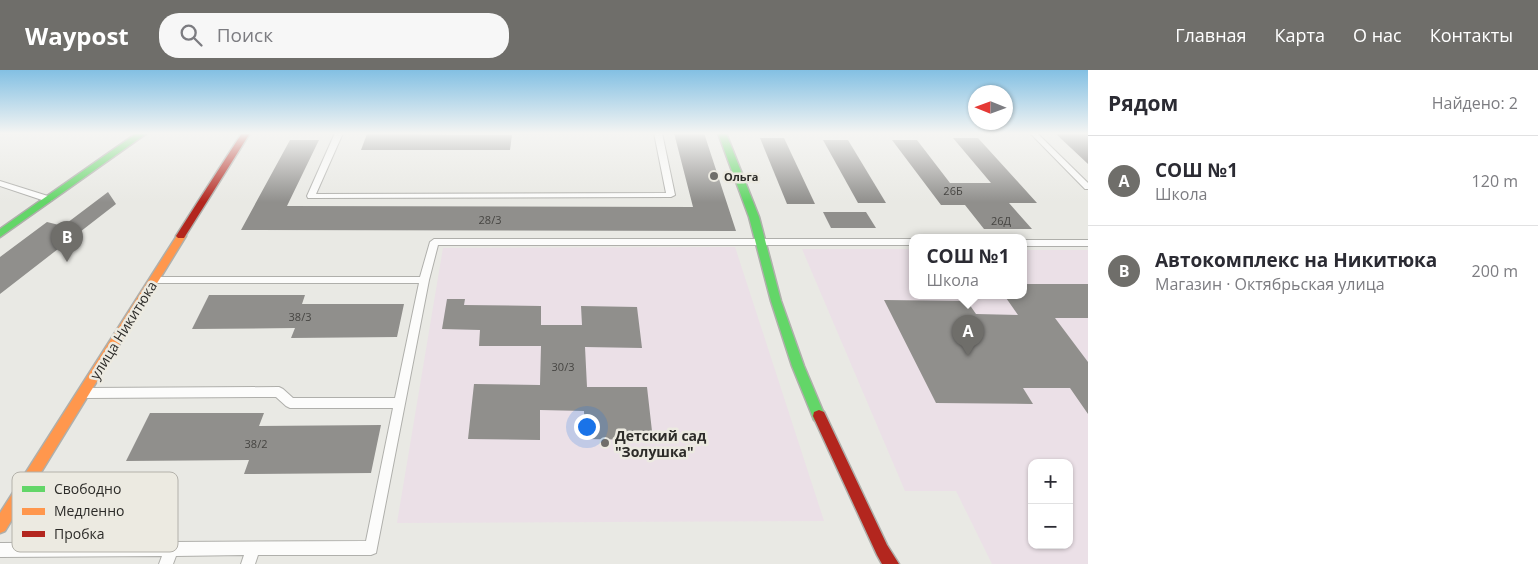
<!DOCTYPE html>
<html lang="ru">
<meta charset="utf-8">
<style>
:root{--surface:#fff;--page:#f7f7f7;--text:#2b2b33;--muted:#7c7c81;--line:#e1e1e2;--accent:#6f6e6a}
body{margin:0;font-family:"Open Sans",sans-serif;background:var(--page);color:var(--text)}
.controls{position:absolute;right:15px;bottom:15px;display:grid;overflow:hidden;border-radius:10px;box-shadow:0 1px 4px #0004}
.controls button{width:45px;height:45px;display:grid;place-items:center;padding:0;border:0;border-bottom:1px solid var(--line);background:var(--surface);color:var(--text);font:25px sans-serif}
.compass{position:absolute;left:968px;top:15px;width:45px;height:45px;border-radius:50%;background:var(--surface);box-shadow:0 1px 4px #0004;rotate:271deg}
.you{position:absolute;left:586px;top:356px;width:18px;height:18px;margin:-12px;border:4px solid #fff;border-radius:50%;background:#1a73e8;box-shadow:0 0 0 8px #1a73e833}
.badge{display:grid;place-items:center;width:32px;height:32px;border-radius:50%;background:var(--accent);color:#fff;font-size:16px;font-weight:700}
.pin{position:absolute;translate:-50% -41px;filter:drop-shadow(0 1px 2px #0008)}
.pin::after{content:'';position:absolute;top:26px;width:18px;height:15px;background:inherit;clip-path:polygon(0 0,100% 0,50% 100%)}
.popup{position:absolute;left:909px;top:164px;width:118px;height:65px;box-sizing:border-box;display:grid;place-content:center;border-radius:10px;background:var(--surface);filter:drop-shadow(0 1px 4px #0005);font-size:16px;white-space:nowrap;color:var(--muted)}
.popup b{font-size:19px;color:var(--text)}
.popup::after{content:'';position:absolute;left:50%;top:100%;margin-left:-10px;border:10px solid transparent;border-top-color:var(--surface)}
.list{margin:0;padding:0;list-style:none}
h2{display:flex;justify-content:space-between;align-items:center;height:65px;margin:0;padding:0 20px;font-size:21px}
h2 small{font-size:16px;font-weight:400;color:var(--muted)}
.list li{display:grid;grid-template-columns:32px 1fr auto;gap:15px;align-items:center;box-sizing:border-box;height:90px;padding:0 20px;border-top:1px solid var(--line)}
.list b{display:block;font-size:19px;white-space:nowrap}
.list p{margin:0;font-size:16px;white-space:nowrap;color:var(--muted)}
.list em{font-size:16px;font-style:normal;color:var(--muted)}
.icon{flex:none;width:28px;height:28px;fill:none;stroke:currentColor;stroke-width:2;stroke-linecap:round;stroke-linejoin:round}
.map{position:relative;flex:none;width:1088px;height:494px;overflow:hidden}
header{display:flex;align-items:center;gap:30px;box-sizing:border-box;height:70px;padding:0 25px;background:var(--accent);color:#fff}
header strong{font-size:24px}
nav{display:flex;gap:28px;margin-inline-start:auto;font-size:18px}
.search{width:350px;height:45px;background:var(--page);display:flex;align-items:center;gap:12px;box-sizing:border-box;padding:0 18px;border-radius:20px;color:var(--muted);font-size:19px}
main{display:flex}
aside{flex:1;background:var(--surface)}
.map>svg:first-child{display:block}
</style>
<header>
<strong>Waypost</strong>
<div class="search"><svg class="icon" aria-label="search" viewBox="0 0 24 24"><circle cx="10" cy="10" r="6"/><path d="M15 15l6 6"/></svg>Поиск</div>
<nav><a>Главная</a><a>Карта</a><a>О нас</a><a>Контакты</a></nav>
</header>
<main>
<div class="map">
<svg width="1088" height="494" viewBox="0 0 1088 494">
<rect width="100%" height="100%" fill="#e9e9e4"/>
<g fill="#ebe0e7" fill-rule="evenodd">
<path d="M 735,177 L 824,451 L 397,453 L 443,178 Z"/>
<path d="M 802,179 L 913,179 L 913,225 L 1023,225 L 1023,180 L 1088,180 L 1088,494 L 992,494 L 956,421 L 905,421 ZM 1032,393 L 1069,393 L 1069,475 L 1032,475 Z"/>
</g>
<g fill="#908f8c">
<path d="M 674,63 L 704,63 L 736,161 L 241,160 L 290,70 L 319,70 L 287,136 L 693,137 Z"/>
<path d="M 1055,63 L 1088,63 L 1088,94 Z"/>
<path d="M 367,64 L 512,65 L 510,80 L 361,80 Z"/>
<path d="M 760,68 L 784,68 L 815,134 L 787,134 Z"/>
<path d="M 953,68 L 978,68 L 1037,133 L 1009,133 L 1032,159 L 984,159 L 965,135 L 941,135 L 892,70 L 917,70 L 950,113 L 991,113 Z"/>
<path d="M 823,70 L 848,70 L 886,133 L 858,133 Z"/>
<path d="M 108,122 L 116,134 L 0,224 L 0,187 L 47,152 L 63,156 Z"/>
<path d="M 823,142 L 866,142 L 876,158 L 831,158 Z"/>
<path d="M 1023,214 L 1088,214 L 1088,248 L 1055,248 L 1088,292 L 1088,344 L 1070,318 L 1023,318 L 1033,334 L 936,333 L 884,230 L 967,231 L 976,244 L 1018,245 L 1004,225 L 1023,225 Z"/>
<path d="M 209,225 L 305,225 L 302,234 L 404,234 L 397,267 L 291,268 L 295,258 L 192,259 Z"/>
<path d="M 447,229 L 465,229 L 464,235 L 541,236 L 541,255 L 582,255 L 581,236 L 637,237 L 642,278 L 585,277 L 587,317 L 647,317 L 653,370 L 585,369 L 584,341 L 540,340 L 540,370 L 468,369 L 474,314 L 540,315 L 541,276 L 479,276 L 480,260 L 442,259 Z"/>
<path d="M 150,343 L 264,343 L 259,356 L 381,355 L 371,403 L 244,404 L 249,390 L 126,391 Z"/>
</g>
<g fill="none" stroke-linecap="round" stroke-linejoin="round">
<defs>
<g id="lane">
<path d="M 335,63 L 343,63 L 316,124 L 666,123 L 654,63 L 662,63 L 675,125 L 671,127 L 308,128 L 307,126 Z"/>
<path d="M 1030,63 L 1037,63 L 1088,113 L 1088,119 L 1085,119 Z"/>
<path d="M 0,111 L 51,127 L 52,129 L 51,131 L 45,131 L 0,116 Z"/>
<path d="M 434,169 L 913,169 L 913,175 L 438,175 L 429,210 L 376,483 L 371,485 L 258,485 L 255,494 L 241,494 L 244,485 L 176,486 L 173,494 L 159,494 L 162,486 L 0,487 L 0,473 L 366,471 L 393,338 L 290,338 L 286,336 L 276,327 L 87,328 L 83,326 L 81,323 L 83,320 L 87,318 L 279,317 L 283,319 L 293,328 L 395,328 L 419,213 L 155,213 L 150,210 L 155,207 L 420,207 L 430,172 Z"/>
<rect x="1023" y="170" width="65" height="6"/>
</g>
<g id="fast">
<path d="M 137,63 L 147,63 L 0,167 L 0,159 Z"/>
<path d="M 718,63 L 726,63 L 759,147 L 781,231 L 804,296 L 825,346 L 824,350 L 819,352 L 814,350 L 792,296 L 771,231 L 749,147 Z"/>
</g>
<path id="slow" d="M 181,163 L 186,166 L 5,461 L 0,463 L 0,443 L 178,164 Z"/>
<g id="jam">
<path d="M 242,63 L 250,63 L 184,168 L 178,168 L 176,166 Z"/>
<path d="M 819,340 L 824,342 L 887,475 L 899,494 L 882,494 L 877,485 L 813,346 L 814,342 Z"/>
</g>
</defs>
<use href="#lane" stroke="#afafab" stroke-width="2"/>
<use href="#fast" stroke="#afafab" stroke-width="3"/>
<use href="#slow" stroke="#afafab" stroke-width="3"/>
<use href="#jam" stroke="#afafab" stroke-width="3"/>
<use href="#lane" fill="#fcfcfb" fill-rule="evenodd"/>
<use href="#fast" fill="#63d668" fill-rule="evenodd"/>
<use href="#slow" fill="#ff974d" fill-rule="evenodd"/>
<use href="#jam" fill="#b3261e" fill-rule="evenodd"/>
</g>
<linearGradient id="sky" x2="0" y2="1"><stop stop-color="#83c0e3"/><stop offset="0.48" stop-color="#f5f5f3"/><stop offset="1" stop-color="#f5f5f3" stop-opacity="0"/></linearGradient>
<rect width="1088" height="132" fill="url(#sky)"/>
<g fill="#6f6e6a" stroke="#eceae1" stroke-width="2">
<circle cx="714" cy="106" r="5"/>
<circle cx="605" cy="373" r="5"/>
</g>
<g text-anchor="middle" dominant-baseline="central" stroke-width="5" stroke-linejoin="round" paint-order="stroke">
<g font-size="11" font-weight="bold" fill="#2d2c29" stroke="#eceae1" text-anchor="start">
<text x="724" y="106">Ольга</text>
</g>
<g font-size="11" fill="#464542">
<text x="953" y="120">26Б</text>
<text x="490" y="149">28/3</text>
<text x="1001" y="150">26Д</text>
<text x="300" y="246">38/3</text>
<text x="563" y="296">30/3</text>
<text x="256" y="373">38/2</text>
</g>
<g font-size="14" fill="#2d2c29" stroke="#eceae1">
<text transform="translate(123 260) rotate(-58)">улица Никитюка</text>
</g>
<g font-size="14" font-weight="bold" fill="#2d2c29" stroke="#eceae1" text-anchor="start">
<text x="615" y="365">Детский сад<tspan x="615" dy="16">"Золушка"</tspan></text>
</g>
</g>
<rect x="12" y="402" width="166" height="80" rx="8" fill="#eceae1" stroke="#b3b1aa" stroke-width="1"/>
<rect x="22" y="416" width="23" height="6" fill="#63d668"/>
<rect x="22" y="438" width="23" height="7" fill="#ff974d"/>
<rect x="22" y="461" width="23" height="6" fill="#b3261e"/>
<g font-size="14" fill="#2d2c29">
<text x="54" y="424">Свободно</text>
<text x="54" y="446">Медленно</text>
<text x="54" y="469">Пробка</text>
</g>
</svg>
<div class="controls">
<button>+</button>
<button>−</button>
</div>
<svg class="compass" viewBox="-18 -18 36 36"><path d="M0-13l5 13h-10z" fill="#e53935"/><path d="M0 13l5-13h-10z" fill="#7c7c81"/></svg>
<div class="you"></div>
<div class="pin badge" style="left:968px;top:286px">A</div>
<div class="popup"><b>СОШ №1</b>Школа</div>
<div class="pin badge" style="left:67px;top:192px">B</div>
</div>
<aside>
<h2>Рядом<small>Найдено: 2</small></h2>
<ul class="list">
<li><span class="badge">A</span><div><b>СОШ №1</b><p>Школа</p></div><em>120 m</em></li>
<li><span class="badge">B</span><div><b>Автокомплекс на Никитюка</b><p>Магазин · Октябрьская улица</p></div><em>200 m</em></li>
</ul>
</aside>
</main>
